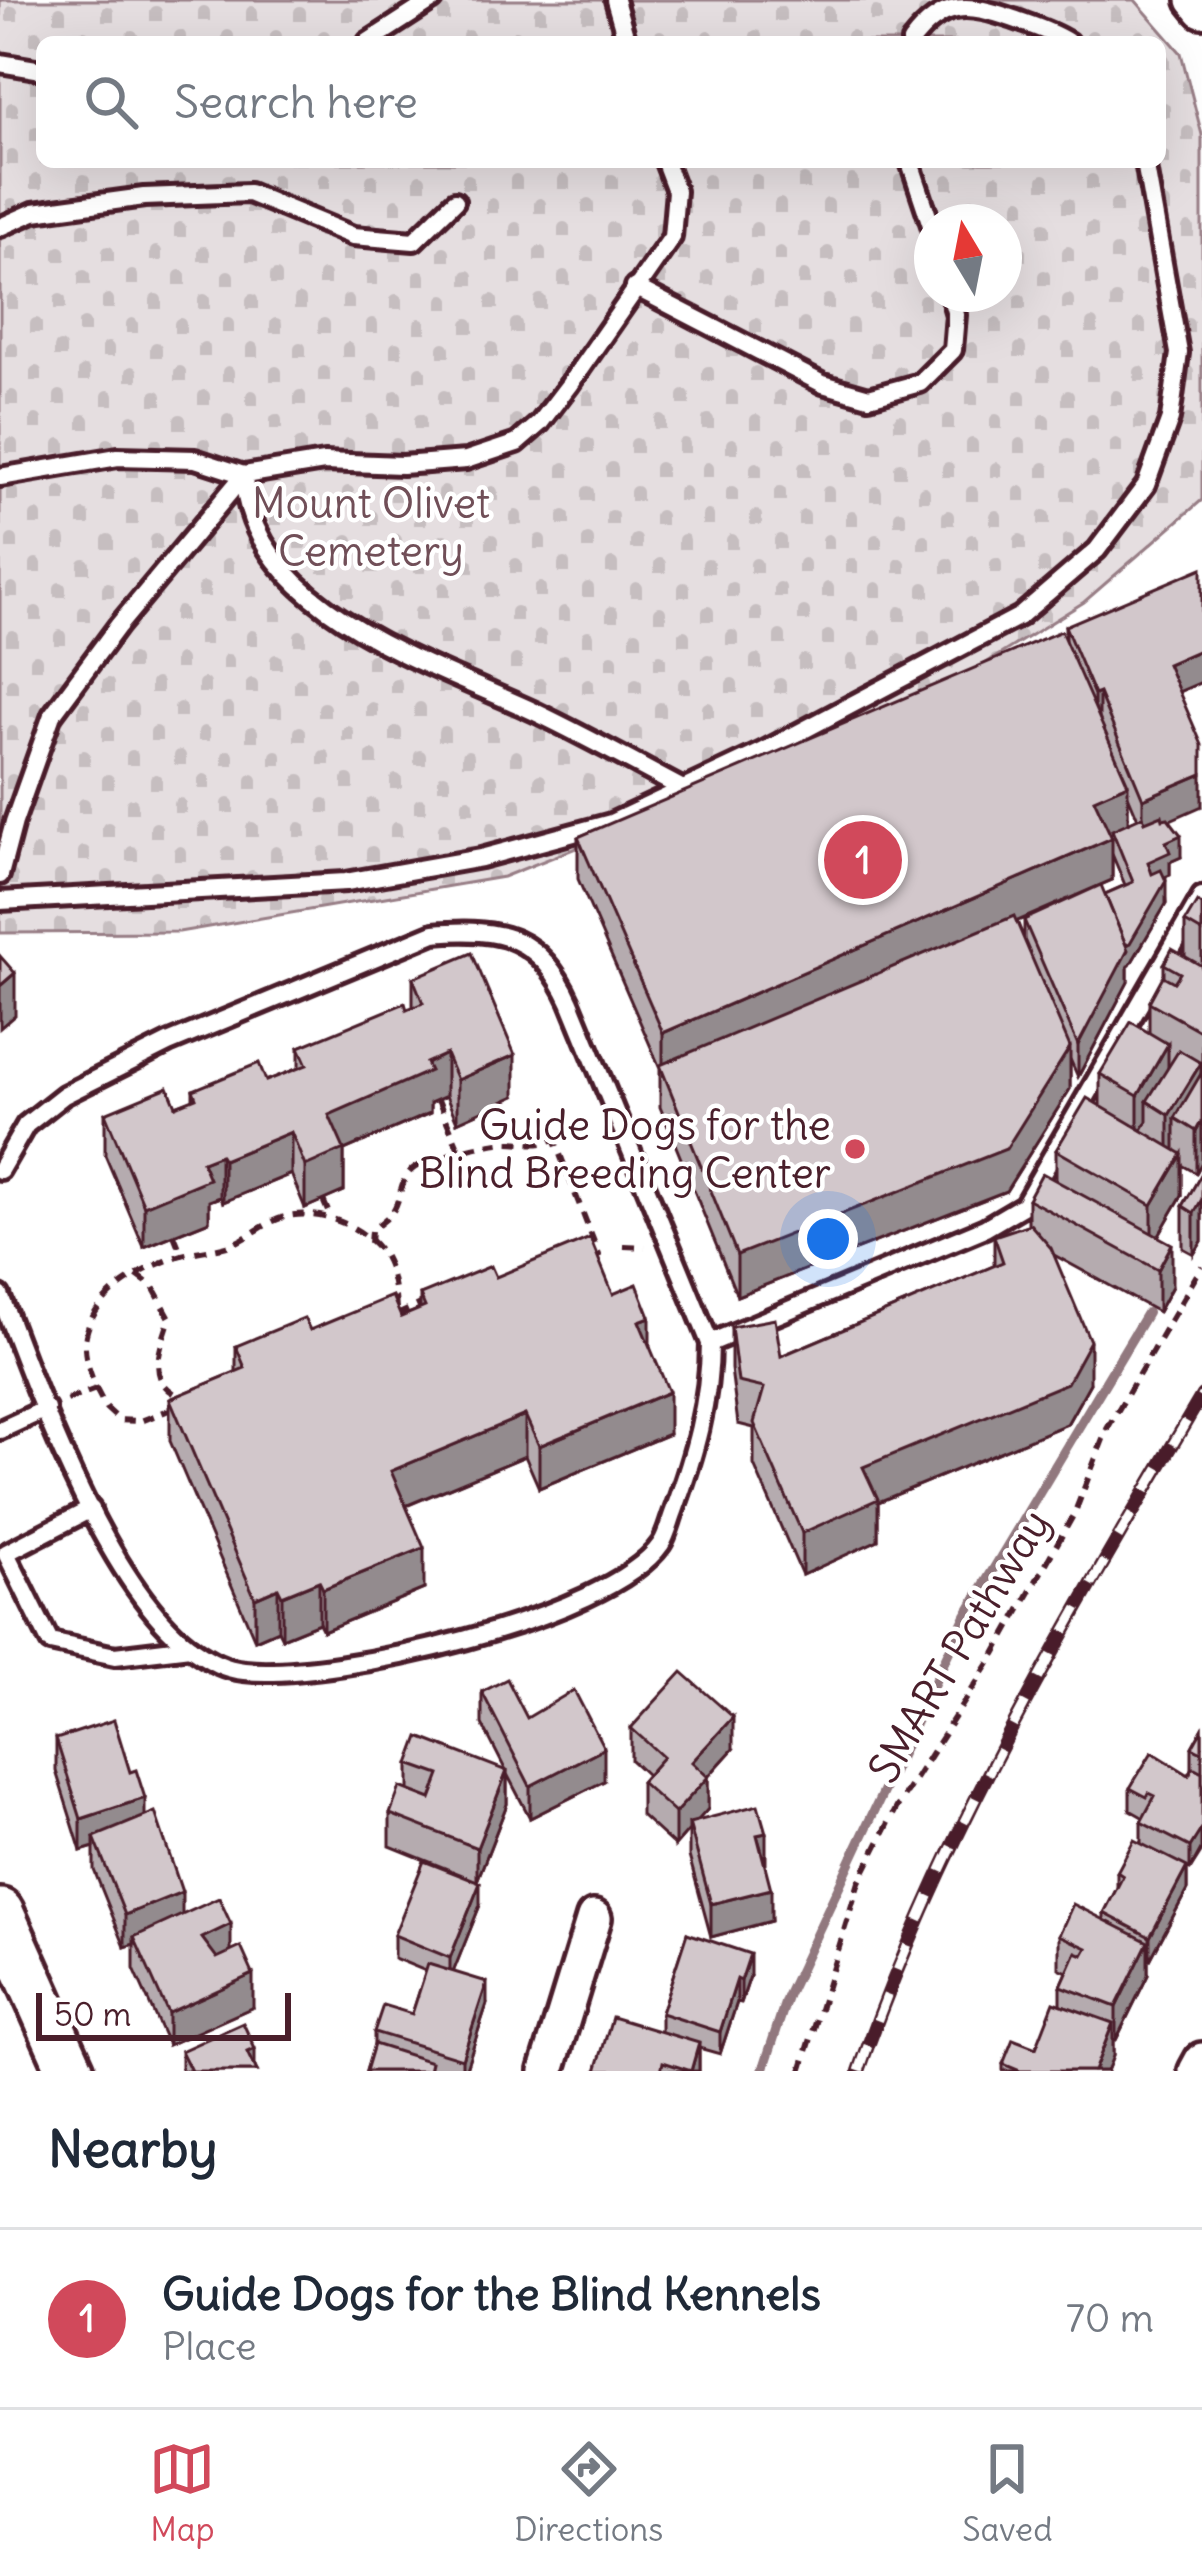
<!DOCTYPE html>
<style>
:root{--surface:#fff;--page:#f6f6f7;--text:#1f2937;--muted:#747a83;--line:#e0e1e3;--accent:#d1495b}
body{margin:0;font-family:Delius,sans-serif;background:var(--page);color:var(--text)}
.compass{position:absolute;left:914px;top:204px;width:108px;height:108px;border-radius:50%;background:var(--surface);box-shadow:0 12px 48px #0002;rotate:350deg}
.scale{position:absolute;left:36px;bottom:30px;width:255px;box-sizing:border-box;padding-left:12px;border:6px solid #4a1f2b;border-top:0;font-size:33px;line-height:42px;white-space:nowrap;color:#4a1f2b;-webkit-text-stroke:9px #fff;paint-order:stroke}
.you{position:absolute;left:828px;top:1239px;width:42px;height:42px;margin:-30px;border:9px solid #fff;border-radius:50%;background:#1a73e8;box-shadow:0 0 0 18px #1a73e833}
.badge{display:grid;place-items:center;width:78px;height:78px;border-radius:50%;background:var(--accent);color:#fff;font-size:39px;font-weight:700}
.pin{position:absolute;translate:-50% -50%;border:6px solid #fff;box-shadow:0 3px 12px #0006}
.list{margin:0;padding:0;list-style:none}
h2{display:flex;justify-content:space-between;align-items:center;height:156px;margin:0;padding:0 48px;font-size:51px}
h2 small{font-size:39px;font-weight:400;color:var(--muted)}
.list li{display:grid;grid-template-columns:78px 1fr auto;gap:36px;align-items:center;box-sizing:border-box;height:180px;padding:0 48px;border-top:3px solid var(--line)}
.list b{display:block;font-size:45px;white-space:nowrap}
.list p{margin:0;font-size:39px;white-space:nowrap;color:var(--muted)}
.list em{font-size:39px;font-style:normal;color:var(--muted)}
.icon{flex:none;width:66px;height:66px;fill:none;stroke:currentColor;stroke-width:2;stroke-linecap:round;stroke-linejoin:round}
.map{position:relative;flex:none;width:1202px;height:2071px;overflow:hidden}
.search{position:absolute;background:var(--surface);box-shadow:0 12px 48px #0002;left:36px;right:36px;top:36px;height:132px;display:flex;align-items:center;gap:30px;box-sizing:border-box;padding:0 42px;border-radius:18px;color:var(--muted);font-size:45px}
.sheet{height:336px;background:var(--surface)}
nav{display:flex;justify-content:space-around;align-items:center;box-sizing:border-box;height:168px;border-top:3px solid var(--line);background:var(--surface);font-size:33px;color:var(--muted)}
nav a{display:grid;justify-items:center;gap:6px}
nav .on{color:var(--accent)}
.map>svg:first-child{display:block}
</style>
<div class="map">
<svg width="1202" height="2071" viewBox="0 0 1202 2071">
<defs>
<pattern id="cemetery-stones" width="16" height="16" patternUnits="userSpaceOnUse" patternTransform="scale(3)"><rect width="16" height="16" fill="#e5dee0"/><path d="M2 7V4a2 2 0 0 1 4 0v3zM10 15v-3a2 2 0 0 1 4 0v3z" fill="#c6bec0"/></pattern>
</defs>
<rect width="100%" height="100%" fill="#fff"/>
<filter id="ink" filterUnits="userSpaceOnUse"><feTurbulence type="fractalNoise" baseFrequency=".00833" numOctaves="2"/><feDisplacementMap in="SourceGraphic" scale="24" xChannelSelector="R" yChannelSelector="G"/><feConvolveMatrix kernelMatrix="1 2 1 2 8 2 1 2 1" color-interpolation-filters="sRGB"/></filter>
<g filter="url(#ink)">
<path fill="url(#cemetery-stones)" stroke="#987e86" stroke-width="3" fill-rule="evenodd" d="M 0,0 L 1135,0 L 1181,53 L 1202,135 L 1202,500 L 1084,602 L 888,724 L 503,877 L 179,932 L 0,933 ZM 42,42 L 1160,42 L 1160,162 L 42,162 ZM 932,222 L 1004,222 L 1004,294 L 932,294 Z"/>
<g fill="none" stroke-linecap="round" stroke-linejoin="round">
<path stroke="#91787e" stroke-width="10" d="M 763,2071 L 787,1997 L 966,1615 L 1147,1313"/>
<defs>
<g id="service">
<path d="M 615,0 L 627,42"/>
<path d="M 368,42 L 433,0"/>
<path d="M 911,42 C 943,0 967,3 1014,19 C 1033,26 1051,31 1068,42"/>
<path d="M 0,63 L 42,70"/>
<path d="M 910,162 L 932,228"/>
<path d="M 0,227 L 34,212 L 144,197 L 249,193 L 353,236 L 414,241 L 455,201"/>
<path d="M 635,287 L 823,384 L 869,397 L 920,383 L 953,350 L 956,315 L 950,294"/>
<path d="M 244,475 C 247,609 435,665 535,712 C 585,736 634,763 683,789"/>
<path d="M 0,477 L 118,457 L 195,459 L 244,475 L 324,462 L 402,465 L 466,460 L 517,443 L 540,423 L 569,385 L 672,237 L 676,191 L 665,162"/>
<path d="M 0,875 L 14,822 L 52,715 L 118,626 L 244,475"/>
<path d="M 0,901 L 346,882 L 481,858 L 611,823 L 762,752 L 1020,616 L 1097,550 L 1146,485 L 1170,419 L 1179,353 L 1145,162"/>
<path d="M 0,1170 L 26,1125 L 64,1095 L 168,1043 L 434,933 C 502,927 541,937 570,1002 L 710,1343 C 710,1402 694,1456 674,1511 C 670,1521 667,1535 661,1544 C 609,1619 332,1681 244,1671 C 224,1669 210,1661 194,1650 C 108,1591 37,1393 0,1295"/>
<path d="M 710,1343 L 985,1228 L 1024,1205 L 1202,896"/>
<path d="M 0,1430 L 46,1409"/>
<path d="M 91,1509 L 6,1553 L 50,1642 L 115,1656 L 190,1647"/>
</g>
<g id="minor">
<path d="M 1194,0 L 1202,10"/>
<path d="M 547,2071 L 594,1918"/>
<path d="M 1196,2071 L 1202,2060"/>
</g>
<path id="secondary" d="M 0,1912 L 71,2071"/>
</defs>
<use href="#service" stroke="#4a1f2b" stroke-width="26"/>
<use href="#minor" stroke="#4a1f2b" stroke-width="42"/>
<use href="#secondary" stroke="#4a1f2b" stroke-width="54"/>
<g stroke="#4a1f2b" stroke-width="6" stroke-dasharray="12 9" stroke-linecap="butt">
<path d="M 438,1100 L 460,1152"/>
<path d="M 554,1139 L 590,1125"/>
<path d="M 323,1200 L 331,1218"/>
<path d="M 174,1235 L 182,1255"/>
<path d="M 370,1243 L 371,1231 C 378,1225 388,1218 393,1211 C 402,1197 399,1179 414,1168 C 430,1158 487,1143 507,1142 C 525,1142 537,1147 554,1139 L 599,1255 L 592,1258"/>
<path d="M 624,1246 L 645,1247"/>
<path d="M 137,1275 L 153,1287 L 170,1318 C 160,1350 144,1383 184,1398"/>
<path d="M 397,1315 L 425,1302"/>
<path d="M 96,1389 L 106,1408 L 119,1420 L 141,1421 L 174,1408"/>
<path d="M 67,1400 L 96,1389 C 90,1372 82,1354 86,1335 C 95,1293 144,1267 182,1255 C 196,1251 212,1250 227,1246 C 248,1239 263,1223 284,1217 C 318,1208 364,1225 383,1255 C 392,1270 395,1291 396,1309"/>
<path d="M 801,2071 L 859,1882 L 897,1807 L 995,1654 L 1075,1512 L 1107,1429 L 1202,1266"/>
</g>
<use href="#service" stroke="#fff" stroke-width="16"/>
<use href="#minor" stroke="#fff" stroke-width="33"/>
<use href="#secondary" stroke="#fff" stroke-width="45"/>
<defs>
<path id="rail" d="M 859,2071 C 943,1830 1073,1614 1202,1395"/>
</defs>
<use href="#rail" stroke="#4a1f2b" stroke-width="14"/>
<use href="#rail" stroke="#fff" stroke-width="9" stroke-dasharray="27" stroke-linecap="butt"/>
</g>
<g fill="#b5abaf" stroke="#4a1f2b" stroke-width="3" fill-rule="evenodd">
<path d="M 1065,626 L 1179,692 L 1170,820 L 1181,857 L 1170,862 L 1170,875 L 1164,877 L 1166,904 L 1130,965 L 1128,966 L 1128,982 L 1078,1077 L 1070,1059 L 1070,1089 L 1006,1191 L 737,1296 L 660,1107 L 660,1068 L 578,879 L 578,837 L 1065,640 ZM 1128,795 L 1138,819 L 1128,823 ZM 1112,854 L 1125,885 L 1105,894 L 1024,920 L 1024,939 L 1017,921 L 1112,880 Z"/>
<path d="M 1202,905 L 1202,1162 L 1196,1173 L 1182,1165 L 1182,1195 L 1158,1236 L 1172,1286 L 1158,1312 L 1054,1255 L 1090,1383 L 1067,1424 L 878,1502 L 878,1540 L 802,1575 L 754,1465 L 754,1428 L 738,1424 L 731,1369 L 731,1327 L 781,1356 L 994,1266 L 994,1236 L 1028,1225 L 1028,1199 L 1056,1181 L 1056,1150 L 1100,1106 L 1100,1074 L 1149,1032 L 1149,1002 L 1164,977 L 1164,964 L 1185,957 L 1185,922 Z"/>
<path d="M 413,978 L 515,1096 L 457,1122 L 446,1096 L 430,1103 L 430,1113 L 344,1150 L 344,1191 L 305,1208 L 291,1174 L 223,1202 L 220,1197 L 209,1201 L 209,1221 L 144,1247 L 105,1155 L 105,1113 L 176,1106 L 193,1100 L 193,1090 L 266,1081 L 299,1068 L 299,1047 L 413,1007 Z"/>
<path d="M 1202,1173 L 1202,1241 L 1194,1254 L 1183,1248 L 1183,1206 Z"/>
<path d="M 496,1277 L 613,1294 L 650,1347 L 669,1434 L 539,1488 L 525,1456 L 406,1506 L 424,1589 L 323,1631 L 319,1623 L 282,1638 L 278,1630 L 255,1640 L 170,1441 L 170,1399 L 236,1372 L 236,1346 L 310,1330 L 401,1317 L 420,1309 L 420,1295 Z"/>
<path d="M 482,1692 L 527,1718 L 604,1781 L 530,1818 L 507,1774 L 507,1804 L 477,1881 L 390,1846 L 390,1814 L 409,1790 L 409,1764 L 506,1771 L 482,1724 Z"/>
<path d="M 631,1728 L 733,1749 L 708,1777 L 708,1809 L 697,1821 L 765,1866 L 771,1921 L 711,1937 L 689,1856 L 689,1830 L 675,1846 L 641,1815 L 641,1782 L 647,1775 L 631,1760 Z"/>
<path d="M 1202,1729 L 1202,1851 L 1190,1870 L 1187,1868 L 1187,1890 L 1150,1960 L 1148,1959 L 1148,1975 L 1116,2040 L 1113,2039 L 1113,2056 L 1107,2071 L 1003,2071 L 1003,2064 L 1036,2048 L 1061,2005 L 1061,1986 L 1067,1972 L 1059,1968 L 1059,1935 L 1104,1920 L 1104,1913 L 1117,1888 L 1117,1872 L 1141,1843 L 1141,1822 L 1144,1818 L 1130,1810 L 1130,1788 L 1189,1775 L 1192,1769 L 1192,1747 Z"/>
<path d="M 56,1739 L 145,1816 L 182,1915 L 231,1951 L 253,2007 L 168,2045 L 134,1969 L 134,1944 L 125,1947 L 94,1870 L 94,1847 L 81,1851 L 56,1771 Z"/>
<path d="M 480,1905 L 453,1972 L 487,2004 L 465,2071 L 366,2071 L 374,2045 L 374,2032 L 412,2014 L 426,1971 L 394,1958 L 394,1935 Z"/>
<path d="M 687,1933 L 750,1976 L 741,2003 L 737,2002 L 720,2054 L 699,2048 L 699,2071 L 596,2071 L 661,2031 L 661,2013 Z"/>
<path d="M 181,2051 L 255,2068 L 257,2071 L 181,2071 Z"/>
</g>
<g fill="#938b8e" stroke="#4a1f2b" stroke-width="3">
<path d="M 1202,649 L 1202,682 L 1167,697 L 1167,664 Z"/>
<path d="M 1099,693 L 1099,726 L 1094,728 L 1094,695 Z"/>
<path d="M 1202,774 L 1202,806 L 1143,832 L 1143,799 Z"/>
<path d="M 1128,784 L 1128,826 L 1094,841 L 1094,799 Z"/>
<path d="M 1181,835 L 1181,857 L 1170,862 L 1170,875 L 1148,884 L 1148,862 L 1166,842 Z"/>
<path d="M 1112,838 L 1112,880 L 663,1075 L 663,1033 Z"/>
<path d="M 1166,881 L 1166,904 L 1130,965 L 1128,966 L 1128,982 L 1078,1077 L 1078,1045 L 1122,946 Z"/>
<path d="M 15,973 L 15,1015 L 0,1028 L 0,986 Z"/>
<path d="M 1168,1044 L 1168,1085 L 1147,1101 L 1147,1121 L 1138,1137 L 1138,1096 Z"/>
<path d="M 1070,1047 L 1070,1089 L 1006,1191 L 737,1296 L 737,1255 Z"/>
<path d="M 446,1054 L 446,1096 L 430,1103 L 430,1113 L 344,1150 L 344,1191 L 305,1208 L 305,1166 L 329,1115 Z"/>
<path d="M 515,1055 L 515,1096 L 457,1122 L 457,1080 Z"/>
<path d="M 1201,1063 L 1201,1105 L 1175,1118 L 1175,1148 L 1169,1157 L 1169,1115 Z"/>
<path d="M 1202,1120 L 1202,1162 L 1196,1173 L 1196,1131 Z"/>
<path d="M 291,1132 L 291,1174 L 223,1202 L 223,1160 Z"/>
<path d="M 1182,1154 L 1182,1195 L 1152,1247 L 1152,1205 Z"/>
<path d="M 220,1155 L 220,1197 L 209,1201 L 209,1221 L 144,1247 L 144,1206 L 202,1162 Z"/>
<path d="M 1202,1199 L 1202,1241 L 1194,1254 L 1194,1213 Z"/>
<path d="M 1172,1244 L 1172,1286 L 1158,1312 L 1158,1270 Z"/>
<path d="M 650,1317 L 650,1358 L 639,1321 Z"/>
<path d="M 1090,1341 L 1090,1383 L 1067,1424 L 878,1502 L 878,1540 L 802,1575 L 802,1533 L 863,1467 Z"/>
<path d="M 669,1392 L 669,1434 L 539,1488 L 539,1446 Z"/>
<path d="M 525,1415 L 525,1456 L 391,1512 L 391,1471 Z"/>
<path d="M 424,1548 L 424,1589 L 323,1631 L 323,1589 Z"/>
<path d="M 319,1581 L 319,1623 L 282,1638 L 282,1596 Z"/>
<path d="M 278,1588 L 278,1630 L 255,1640 L 255,1598 Z"/>
<path d="M 733,1717 L 733,1749 L 692,1794 L 692,1762 Z"/>
<path d="M 604,1748 L 604,1781 L 530,1818 L 530,1786 Z"/>
<path d="M 507,1771 L 507,1804 L 477,1881 L 477,1848 Z"/>
<path d="M 708,1777 L 708,1809 L 691,1828 L 689,1823 L 689,1830 L 675,1846 L 675,1813 Z"/>
<path d="M 145,1798 L 145,1831 L 94,1837 L 94,1847 L 81,1851 L 81,1819 Z"/>
<path d="M 1201,1828 L 1201,1850 L 1190,1870 L 1190,1847 Z"/>
<path d="M 766,1833 L 766,1865 L 757,1835 Z"/>
<path d="M 1187,1867 L 1187,1890 L 1150,1960 L 1150,1937 Z"/>
<path d="M 480,1883 L 480,1905 L 450,1980 L 450,1958 Z"/>
<path d="M 771,1889 L 771,1921 L 711,1937 L 711,1904 Z"/>
<path d="M 182,1892 L 182,1924 L 134,1937 L 134,1944 L 125,1947 L 125,1915 Z"/>
<path d="M 231,1924 L 231,1957 L 202,1971 L 202,1938 Z"/>
<path d="M 1148,1942 L 1148,1975 L 1116,2040 L 1116,2007 Z"/>
<path d="M 750,1954 L 750,1976 L 741,2003 L 741,1981 Z"/>
<path d="M 253,1974 L 253,2007 L 168,2045 L 168,2013 Z"/>
<path d="M 737,1979 L 737,2002 L 720,2054 L 720,2032 Z"/>
<path d="M 487,1982 L 487,2004 L 465,2071 L 462,2071 L 462,2059 Z"/>
<path d="M 1113,2023 L 1113,2056 L 1107,2071 L 1094,2071 Z"/>
<path d="M 699,2043 L 699,2071 L 691,2071 Z"/>
<path d="M 255,2049 L 255,2071 L 248,2052 Z"/>
</g>
<g fill="#d2c7cb" stroke="#4a1f2b" stroke-width="3">
<path d="M 1202,568 L 1202,649 L 1167,664 L 1202,745 L 1202,774 L 1143,799 L 1099,693 L 1094,695 L 1065,626 Z"/>
<path d="M 1061,631 L 1128,784 L 1094,799 L 1112,838 L 663,1033 L 578,837 Z"/>
<path d="M 1162,815 L 1163,819 L 1168,818 L 1181,835 L 1166,842 L 1170,852 L 1148,862 L 1152,874 L 1161,870 L 1166,881 L 1130,943 L 1126,945 L 1105,894 L 1133,882 L 1112,830 L 1143,816 L 1145,822 Z"/>
<path d="M 1101,885 L 1128,950 L 1078,1045 L 1024,920 Z"/>
<path d="M 1197,902 L 1202,905 L 1202,932 L 1185,922 Z"/>
<path d="M 1014,916 L 1070,1047 L 1006,1149 L 737,1255 L 660,1065 Z"/>
<path d="M 1172,949 L 1202,966 L 1202,1032 L 1149,1002 L 1163,976 L 1174,982 L 1180,973 L 1164,964 Z"/>
<path d="M 472,953 L 515,1055 L 457,1080 L 446,1054 L 426,1063 L 430,1071 L 329,1115 L 344,1149 L 305,1166 L 291,1132 L 223,1160 L 220,1155 L 202,1162 L 209,1179 L 144,1206 L 105,1113 L 168,1087 L 176,1106 L 196,1098 L 193,1090 L 259,1063 L 266,1081 L 307,1065 L 299,1047 L 405,1003 L 407,1010 L 423,1003 L 413,978 Z"/>
<path d="M 0,956 L 15,973 L 0,986 Z"/>
<path d="M 1131,1022 L 1168,1044 L 1138,1096 L 1100,1074 Z"/>
<path d="M 1179,1050 L 1201,1063 L 1169,1115 L 1147,1101 Z"/>
<path d="M 1202,1072 L 1202,1120 L 1196,1131 L 1175,1118 Z"/>
<path d="M 1087,1098 L 1182,1154 L 1152,1205 L 1056,1150 Z"/>
<path d="M 1042,1173 L 1172,1244 L 1158,1270 L 1028,1199 Z"/>
<path d="M 1202,1173 L 1202,1199 L 1194,1213 L 1183,1206 Z"/>
<path d="M 1030,1224 L 1051,1248 L 1090,1341 L 1067,1383 L 863,1467 L 878,1499 L 802,1533 L 754,1423 L 764,1388 L 738,1382 L 731,1327 L 775,1319 L 781,1356 L 1003,1262 L 994,1236 Z"/>
<path d="M 590,1238 L 613,1294 L 637,1284 L 650,1317 L 639,1321 L 669,1392 L 539,1446 L 525,1415 L 391,1471 L 424,1548 L 323,1589 L 319,1581 L 282,1596 L 278,1588 L 255,1598 L 170,1399 L 245,1368 L 236,1346 L 304,1318 L 310,1330 L 392,1296 L 401,1317 L 425,1307 L 420,1295 L 491,1266 L 496,1277 Z"/>
<path d="M 682,1672 L 733,1717 L 692,1762 L 708,1777 L 675,1813 L 641,1782 L 663,1757 L 631,1728 Z"/>
<path d="M 507,1679 L 527,1718 L 574,1690 L 604,1748 L 530,1786 L 482,1692 Z"/>
<path d="M 114,1720 L 130,1772 L 136,1770 L 145,1798 L 81,1819 L 56,1739 Z"/>
<path d="M 1202,1729 L 1202,1752 L 1192,1747 Z"/>
<path d="M 419,1737 L 507,1771 L 477,1848 L 390,1814 L 400,1787 L 431,1799 L 440,1775 L 409,1764 Z"/>
<path d="M 1152,1752 L 1189,1775 L 1193,1767 L 1202,1772 L 1202,1828 L 1190,1847 L 1141,1822 L 1155,1796 L 1149,1793 L 1147,1797 L 1130,1788 Z"/>
<path d="M 758,1805 L 766,1833 L 757,1835 L 771,1889 L 711,1904 L 689,1823 Z"/>
<path d="M 155,1812 L 182,1892 L 125,1915 L 94,1837 Z"/>
<path d="M 1134,1840 L 1187,1867 L 1150,1937 L 1104,1913 L 1123,1876 L 1117,1872 Z"/>
<path d="M 424,1861 L 480,1883 L 450,1958 L 394,1935 Z"/>
<path d="M 219,1898 L 231,1924 L 202,1938 L 217,1958 L 241,1947 L 253,1974 L 168,2013 L 134,1937 Z"/>
<path d="M 1073,1904 L 1148,1942 L 1116,2007 L 1061,1986 L 1076,1952 L 1083,1955 L 1087,1948 L 1059,1935 Z"/>
<path d="M 687,1933 L 750,1954 L 741,1981 L 737,1979 L 720,2032 L 661,2013 Z"/>
<path d="M 428,1964 L 487,1982 L 462,2059 L 374,2032 L 383,2005 L 412,2014 Z"/>
<path d="M 1054,2002 L 1113,2023 L 1094,2071 L 1020,2071 L 1003,2064 L 1013,2039 L 1036,2048 Z"/>
<path d="M 612,2017 L 699,2043 L 691,2071 L 663,2062 L 661,2071 L 596,2071 Z"/>
<path d="M 243,2023 L 255,2049 L 248,2052 L 257,2071 L 191,2071 L 181,2051 Z"/>
<path d="M 374,2044 L 431,2062 L 429,2071 L 366,2071 Z"/>
</g>
</g>
<circle fill="#d1495b" stroke="#fff" stroke-width="4.5" cx="855" cy="1149" r="12"/>
<g text-anchor="middle" dominant-baseline="central" stroke-width="9" stroke-linejoin="round" paint-order="stroke">
<g font-size="42" fill="#714f58" stroke="#fff">
<text x="371" y="503">Mount Olivet<tspan x="371" dy="48">Cemetery</tspan></text>
</g>
<g font-size="42" fill="#4a1f2b" stroke="#fff" text-anchor="end">
<text x="831" y="1125">Guide Dogs for the<tspan x="831" dy="48">Blind Breeding Center</tspan></text>
</g>
<g font-size="42" fill="#4a1f2b" stroke="#fff">
<text transform="translate(959 1646) rotate(-59)">SMART Pathway</text>
</g>
</g>
</svg>
<svg class="compass" viewBox="-18 -18 36 36"><path d="M0-13l5 13h-10z" fill="#e53935"/><path d="M0 13l5-13h-10z" fill="#747a83"/></svg>
<div class="scale">50 m</div>
<div class="you"></div>
<div class="pin badge" style="left:863px;top:860px">1</div>
<div class="search"><svg class="icon" aria-label="search" viewBox="0 0 24 24"><circle cx="10" cy="10" r="6"/><path d="M15 15l6 6"/></svg>Search here</div>
</div>
<section class="sheet">
<h2>Nearby<small></small></h2>
<ul class="list">
<li><span class="badge">1</span><div><b>Guide Dogs for the Blind Kennels</b><p>Place</p></div><em>70 m</em></li>
</ul>
</section>
<nav>
<a class="on"><svg class="icon" aria-label="map" viewBox="0 0 24 24"><path d="M3 6l6-2 6 2 6-2v14l-6 2-6-2-6 2zM9 4v14M15 6v14"/></svg>Map</a>
<a><svg class="icon" aria-label="directions" viewBox="0 0 24 24"><path d="M12 3l9 9-9 9-9-9zM9 14v-3h6M13 9l2 2-2 2"/></svg>Directions</a>
<a><svg class="icon" aria-label="saved" viewBox="0 0 24 24"><path d="M7 4h10v16l-5-4-5 4z"/></svg>Saved</a>
</nav>
